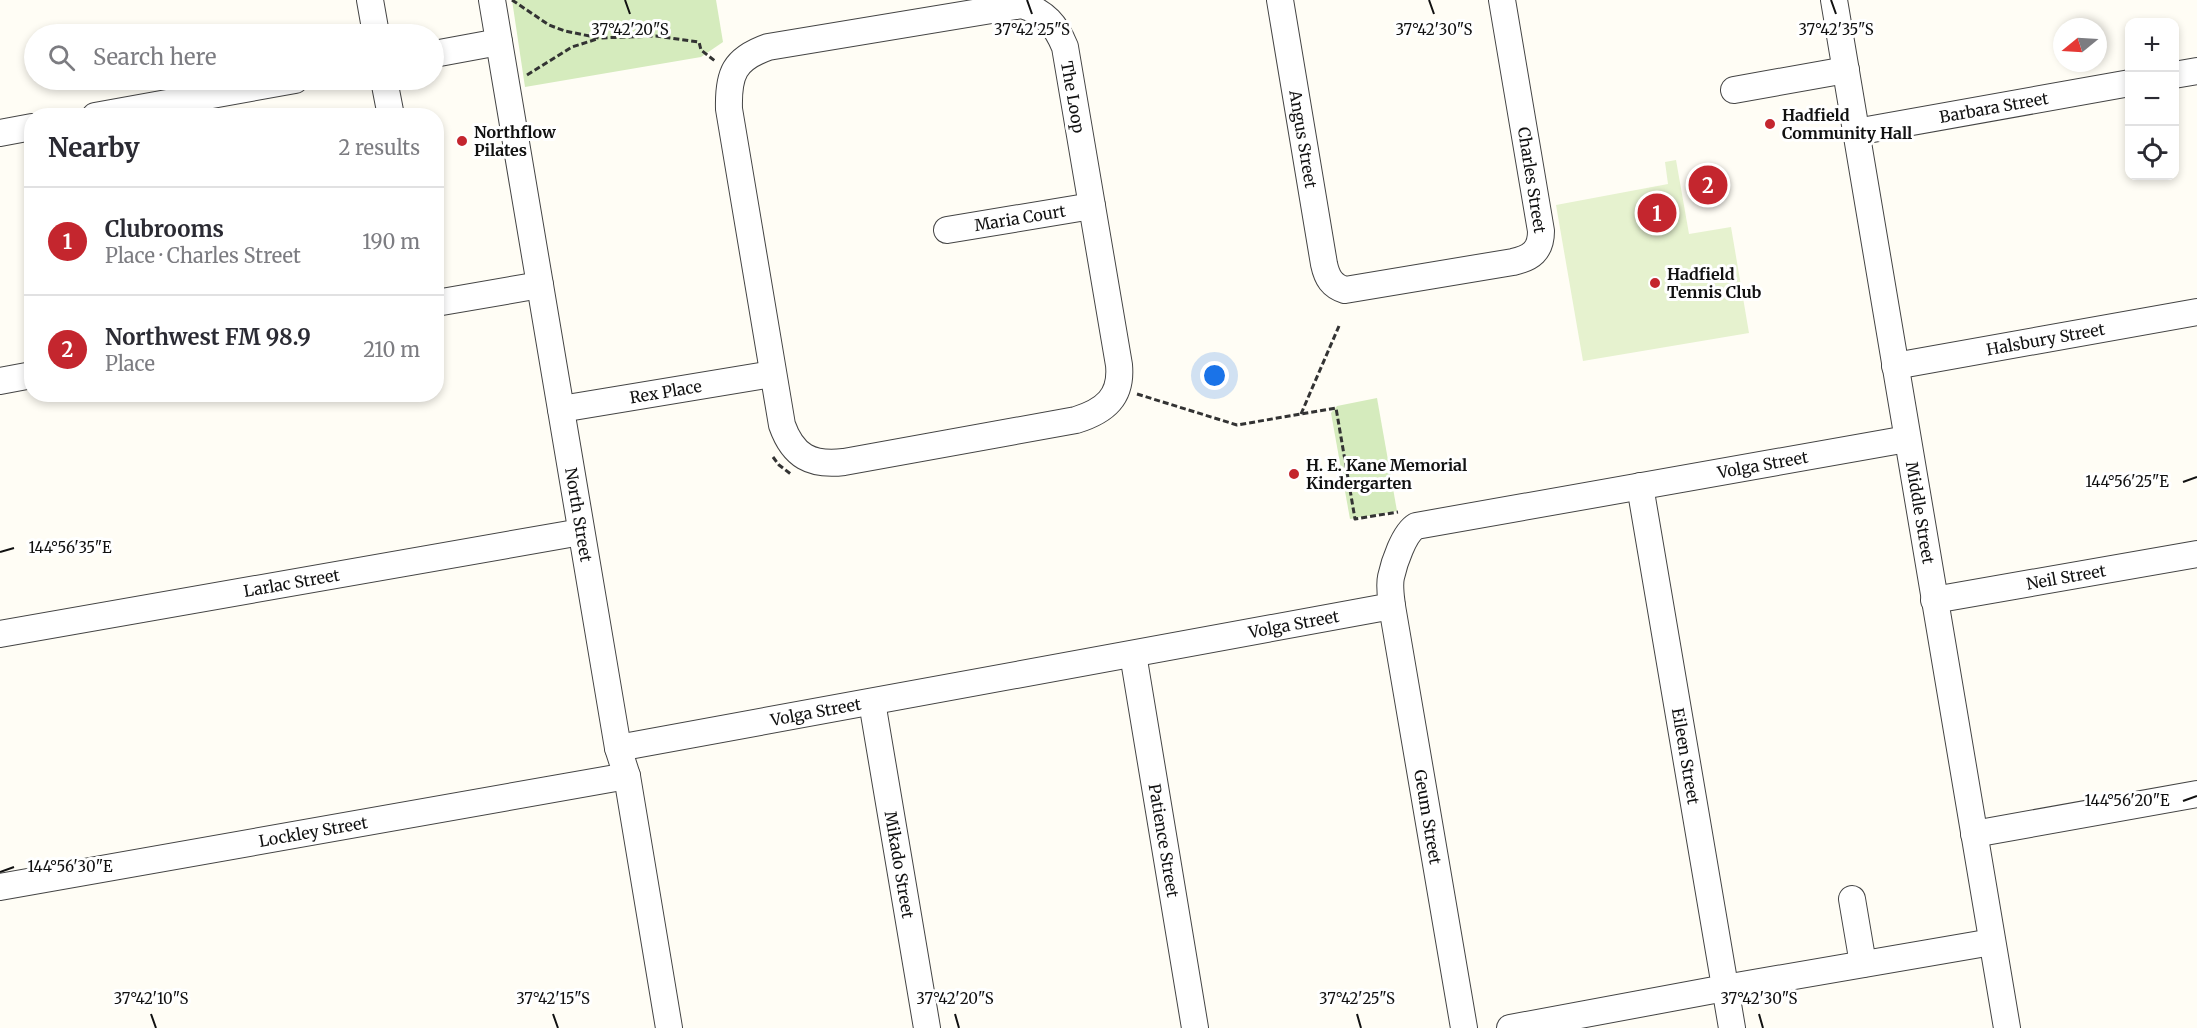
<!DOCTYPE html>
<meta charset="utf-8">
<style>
:root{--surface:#fff;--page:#f2f2f3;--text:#2b2b33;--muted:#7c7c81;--line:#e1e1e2;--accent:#c4262e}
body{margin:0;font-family:Merriweather,serif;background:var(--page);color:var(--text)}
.controls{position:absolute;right:18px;top:18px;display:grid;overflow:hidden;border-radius:12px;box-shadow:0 3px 9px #0003}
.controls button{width:54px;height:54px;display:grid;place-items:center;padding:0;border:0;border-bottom:2px solid var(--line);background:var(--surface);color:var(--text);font:30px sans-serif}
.compass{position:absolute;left:2053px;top:18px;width:54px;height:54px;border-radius:50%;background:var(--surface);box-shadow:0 3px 9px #0003;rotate:252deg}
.you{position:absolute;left:1215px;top:376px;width:21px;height:21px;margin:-15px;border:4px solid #fff;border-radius:50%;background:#1a73e8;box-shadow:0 0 0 9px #1a73e833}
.badge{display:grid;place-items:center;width:39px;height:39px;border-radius:50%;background:var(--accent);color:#fff;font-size:20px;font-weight:700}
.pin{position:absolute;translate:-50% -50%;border:3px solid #fff;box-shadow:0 2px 6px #0006}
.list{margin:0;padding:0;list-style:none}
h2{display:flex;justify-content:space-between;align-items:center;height:78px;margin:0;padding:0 24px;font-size:26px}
h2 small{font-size:20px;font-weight:400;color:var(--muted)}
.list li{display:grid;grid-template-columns:39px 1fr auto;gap:18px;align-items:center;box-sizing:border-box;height:108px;padding:0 24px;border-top:2px solid var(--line)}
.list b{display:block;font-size:22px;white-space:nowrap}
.list p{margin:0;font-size:20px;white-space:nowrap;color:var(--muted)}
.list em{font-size:20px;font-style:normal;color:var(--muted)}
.icon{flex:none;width:33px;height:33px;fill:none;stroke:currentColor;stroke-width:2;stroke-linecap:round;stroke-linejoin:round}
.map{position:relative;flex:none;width:2197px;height:1028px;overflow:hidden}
.search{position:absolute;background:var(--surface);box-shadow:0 3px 9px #0003;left:24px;top:24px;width:420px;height:66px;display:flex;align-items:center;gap:15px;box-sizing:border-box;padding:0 21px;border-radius:33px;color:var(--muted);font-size:22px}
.panel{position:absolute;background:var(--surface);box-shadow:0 3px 9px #0003;left:24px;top:108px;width:420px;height:294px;border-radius:24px}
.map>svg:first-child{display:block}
</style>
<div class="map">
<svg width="2197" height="1028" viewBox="0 0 2197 1028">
<rect width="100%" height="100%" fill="#fffdf5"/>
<g fill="#d5ebbd">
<path d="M 512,0 L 716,0 L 723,42 L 701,57 L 525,87 Z"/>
<path d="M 1377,398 L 1397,511 L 1350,519 L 1331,413 L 1337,406 Z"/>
</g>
<path fill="#e6f2cf" d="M 1676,160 L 1689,234 L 1731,227 L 1749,333 L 1583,361 L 1556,205 L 1668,184 L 1665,162 Z"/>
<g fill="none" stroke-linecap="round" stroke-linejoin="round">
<defs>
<g id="minor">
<path d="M 370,0 L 376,34"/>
<path id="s1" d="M 492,0 L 618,748 L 627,776 L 669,1028"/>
<path id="s2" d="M 1280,0 L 1324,264 C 1327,278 1332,286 1345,290 L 1513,262 C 1531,258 1541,251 1541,231 L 1502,0"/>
<path id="s3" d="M 1834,0 L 2007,1028"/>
<path d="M 1022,5 C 1045,12 1056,25 1065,47 L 1119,365 C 1122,397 1105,411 1076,420 L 844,462 C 811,466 793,456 782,425 L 729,109 C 728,74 734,59 768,47 Z"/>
<path d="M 434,54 L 499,42"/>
<path d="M 2174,75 L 2197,71"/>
<path d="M 384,80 L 391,116"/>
<path d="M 1734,90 L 1846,70"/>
<path d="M 95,116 L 295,80"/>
<path id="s4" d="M 1856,132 L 2130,83"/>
<path d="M 0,133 L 32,127"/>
<path id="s5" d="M 947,230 L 1092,206"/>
<path d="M 436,303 L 540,285"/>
<path id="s6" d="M 1895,366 L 2197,312"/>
<path d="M 0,381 L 32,375"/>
<path id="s7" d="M 561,409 L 772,374"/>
<path id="s8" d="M 1640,486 L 1732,1028"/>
<path id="s9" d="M 1934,600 L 2197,554"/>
<path id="s10" d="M 1392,606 L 1464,1028"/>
<path id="s11" d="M 0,634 L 581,532"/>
<path id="s12" d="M 1133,654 L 1195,1028"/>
<path id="s13" d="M 872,702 L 927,1028"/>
<path id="s14" d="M 618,748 L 1392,606 C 1391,597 1389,586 1391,577 C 1394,563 1404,533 1416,526 L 1907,439"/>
<path d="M 1974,834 L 2197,794"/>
<path id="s15" d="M 0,887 L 627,776"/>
<path d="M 1852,899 L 1863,964"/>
<path d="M 1510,1028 L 1725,988 L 1992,942"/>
</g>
</defs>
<use href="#minor" stroke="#444" stroke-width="28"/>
<g stroke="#333" stroke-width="3" stroke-dasharray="6 3" stroke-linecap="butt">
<path d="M 512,0 L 549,25 L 565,31 L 599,38 L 656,36 L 699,42 L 701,50 L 715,61"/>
<path d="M 527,75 L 572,47 L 597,39"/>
<path d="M 1137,394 L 1237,425 L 1336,408 L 1355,519 L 1398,512"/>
<path d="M 1301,414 L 1339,326"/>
<path d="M 773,457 L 779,465 L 792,475"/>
</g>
<use href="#minor" stroke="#fff" stroke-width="26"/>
</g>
<path fill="none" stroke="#111" stroke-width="2" d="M 625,0 L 630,14M 1027,0 L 1032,14M 1429,0 L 1434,14M 1831,0 L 1836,14M 2183,482 L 2197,477M 0,552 L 14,548M 2183,801 L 2197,796M 0,872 L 14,867M 151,1014 L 156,1028M 553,1014 L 558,1028M 955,1014 L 959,1028M 1357,1014 L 1361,1028M 1759,1014 L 1763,1028"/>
<g fill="#c4262e" stroke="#fff" stroke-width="2">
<circle cx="1770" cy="124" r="6"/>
<circle cx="462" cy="141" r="6"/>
<circle cx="1655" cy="283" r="6"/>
<circle cx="1294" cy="474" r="6"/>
</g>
<g text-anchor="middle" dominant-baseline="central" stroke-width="6" stroke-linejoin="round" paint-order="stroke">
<g font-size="16" fill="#111" stroke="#fff">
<text transform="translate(1073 97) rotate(80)">The Loop</text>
<text stroke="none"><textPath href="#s4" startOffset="140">Barbara Street</textPath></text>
<text stroke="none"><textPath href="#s2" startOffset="141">Angus Street</textPath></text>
<text transform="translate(1532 180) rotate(81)">Charles Street</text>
<text stroke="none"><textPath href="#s5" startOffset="74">Maria Court</textPath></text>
<text stroke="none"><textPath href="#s6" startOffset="153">Halsbury Street</textPath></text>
<text stroke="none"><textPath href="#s7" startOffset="106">Rex Place</textPath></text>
<text stroke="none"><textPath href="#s14" startOffset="1226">Volga Street</textPath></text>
<text stroke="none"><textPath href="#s1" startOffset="522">North Street</textPath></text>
<text stroke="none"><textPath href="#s3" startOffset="520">Middle Street</textPath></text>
<text stroke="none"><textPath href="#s9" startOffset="134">Neil Street</textPath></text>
<text stroke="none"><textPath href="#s11" startOffset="296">Larlac Street</textPath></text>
<text stroke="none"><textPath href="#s14" startOffset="687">Volga Street</textPath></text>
<text stroke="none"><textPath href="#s14" startOffset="201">Volga Street</textPath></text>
<text stroke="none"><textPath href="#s8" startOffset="274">Eileen Street</textPath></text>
<text stroke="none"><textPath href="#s10" startOffset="214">Geum Street</textPath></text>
<text stroke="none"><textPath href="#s15" startOffset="318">Lockley Street</textPath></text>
<text stroke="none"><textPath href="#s12" startOffset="189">Patience Street</textPath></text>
<text stroke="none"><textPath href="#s13" startOffset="165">Mikado Street</textPath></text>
</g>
<g font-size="16" font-weight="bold" fill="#111" stroke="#fff" text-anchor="start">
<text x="1782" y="115">Hadfield<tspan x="1782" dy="18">Community Hall</tspan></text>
<text x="474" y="132">Northflow<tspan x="474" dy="18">Pilates</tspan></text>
<text x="1667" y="274">Hadfield<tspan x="1667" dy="18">Tennis Club</tspan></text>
<text x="1306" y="465">H. E. Kane Memorial<tspan x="1306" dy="18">Kindergarten</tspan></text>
</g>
</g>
<g font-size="15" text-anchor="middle" fill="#111" stroke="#fff" stroke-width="6" stroke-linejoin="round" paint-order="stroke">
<text x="630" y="35">37°42'20"S</text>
<text x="1032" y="35">37°42'25"S</text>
<text x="1434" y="35">37°42'30"S</text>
<text x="1836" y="35">37°42'35"S</text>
<text x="2127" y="487">144°56'25"E</text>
<text x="70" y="553">144°56'35"E</text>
<text x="2127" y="806">144°56'20"E</text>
<text x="70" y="872">144°56'30"E</text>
<text x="151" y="1004">37°42'10"S</text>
<text x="553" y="1004">37°42'15"S</text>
<text x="955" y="1004">37°42'20"S</text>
<text x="1357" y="1004">37°42'25"S</text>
<text x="1759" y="1004">37°42'30"S</text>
</g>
</svg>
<div class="controls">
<button>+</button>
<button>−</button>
<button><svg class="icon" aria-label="locate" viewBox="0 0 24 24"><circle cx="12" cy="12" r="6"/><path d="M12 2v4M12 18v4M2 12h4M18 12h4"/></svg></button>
</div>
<svg class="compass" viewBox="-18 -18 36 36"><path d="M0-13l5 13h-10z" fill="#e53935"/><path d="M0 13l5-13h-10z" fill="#7c7c81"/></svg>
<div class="you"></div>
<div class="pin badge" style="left:1657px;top:213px">1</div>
<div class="pin badge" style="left:1708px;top:185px">2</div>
<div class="search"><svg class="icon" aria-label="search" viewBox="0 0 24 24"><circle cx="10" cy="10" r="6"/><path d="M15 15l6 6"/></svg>Search here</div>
<section class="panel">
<h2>Nearby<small>2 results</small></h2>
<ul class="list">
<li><span class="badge">1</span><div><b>Clubrooms</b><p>Place · Charles Street</p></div><em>190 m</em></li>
<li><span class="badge">2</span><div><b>Northwest FM 98.9</b><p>Place</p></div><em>210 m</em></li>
</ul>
</section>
</div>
